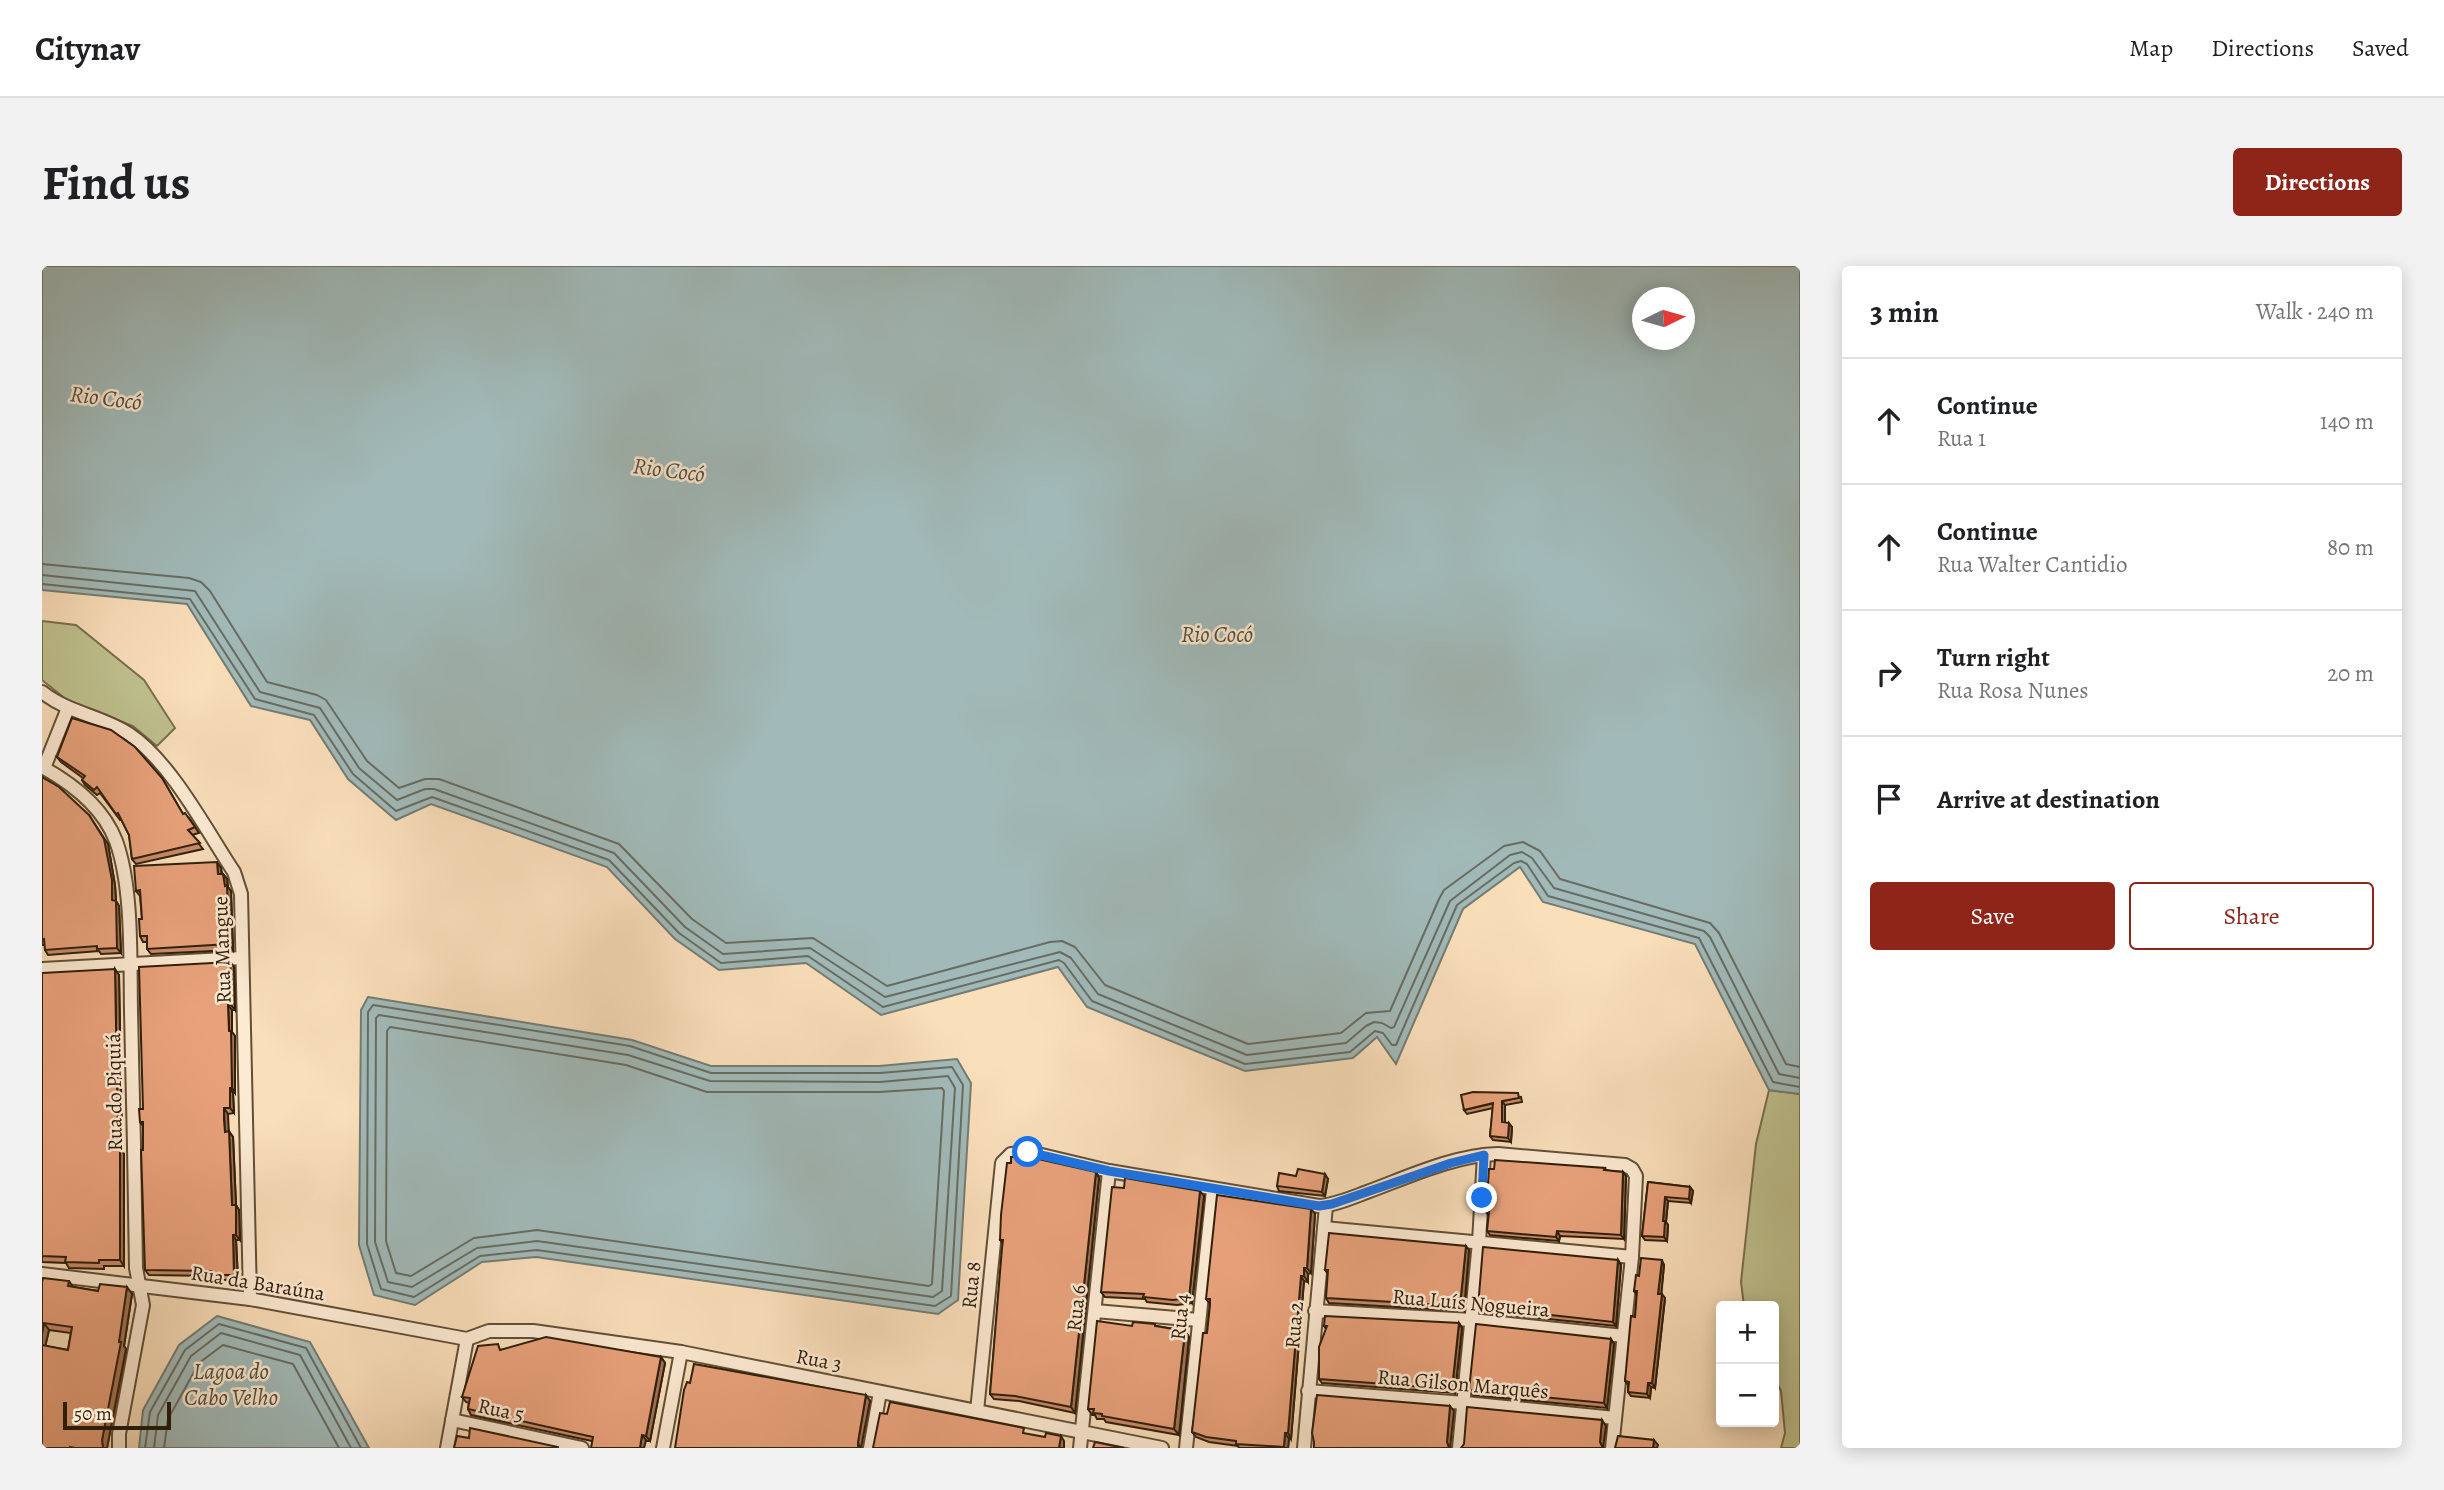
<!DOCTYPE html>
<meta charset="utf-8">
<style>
:root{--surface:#fff;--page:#f2f2f2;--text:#202124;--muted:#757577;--line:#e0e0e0;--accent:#8f2418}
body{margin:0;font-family:Alegreya,serif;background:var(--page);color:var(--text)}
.controls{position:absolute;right:21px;bottom:21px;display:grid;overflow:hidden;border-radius:7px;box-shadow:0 4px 18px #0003}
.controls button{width:63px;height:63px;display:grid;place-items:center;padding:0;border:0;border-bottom:2px solid var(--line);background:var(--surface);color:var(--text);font:35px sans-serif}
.compass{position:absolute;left:1590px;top:21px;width:63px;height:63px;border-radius:50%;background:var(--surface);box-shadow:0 4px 18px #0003;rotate:85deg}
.scale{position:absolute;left:21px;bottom:18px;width:108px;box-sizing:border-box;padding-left:7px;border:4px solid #301f0a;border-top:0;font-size:19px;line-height:24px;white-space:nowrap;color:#301f0a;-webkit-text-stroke:5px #fcead3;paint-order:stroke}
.stop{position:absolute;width:21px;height:21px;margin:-16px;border:5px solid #1a73e8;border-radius:50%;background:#fff}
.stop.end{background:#1a73e8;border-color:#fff;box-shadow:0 2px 7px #0008}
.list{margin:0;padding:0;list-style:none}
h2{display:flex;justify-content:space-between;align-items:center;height:91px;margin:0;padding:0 28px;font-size:30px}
h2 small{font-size:23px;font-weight:400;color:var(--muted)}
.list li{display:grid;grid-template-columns:46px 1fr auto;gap:21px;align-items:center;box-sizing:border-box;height:126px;padding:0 28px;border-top:2px solid var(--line)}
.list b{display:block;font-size:26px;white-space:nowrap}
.list p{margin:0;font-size:23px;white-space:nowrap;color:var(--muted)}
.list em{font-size:23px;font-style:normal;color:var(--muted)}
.actions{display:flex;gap:14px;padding:21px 28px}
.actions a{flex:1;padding:16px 0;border:2px solid var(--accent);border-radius:7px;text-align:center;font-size:24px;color:var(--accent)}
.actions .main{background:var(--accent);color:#fff}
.icon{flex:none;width:38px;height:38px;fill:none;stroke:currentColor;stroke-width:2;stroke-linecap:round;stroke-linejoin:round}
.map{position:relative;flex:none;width:1758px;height:1182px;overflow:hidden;border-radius:7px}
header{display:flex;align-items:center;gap:42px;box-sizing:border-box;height:98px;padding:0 35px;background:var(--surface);border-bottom:2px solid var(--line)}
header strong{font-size:33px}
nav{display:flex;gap:38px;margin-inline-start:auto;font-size:24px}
.intro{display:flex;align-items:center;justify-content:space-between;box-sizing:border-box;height:168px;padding:0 42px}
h1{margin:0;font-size:49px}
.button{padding:18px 32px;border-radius:7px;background:var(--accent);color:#fff;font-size:24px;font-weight:700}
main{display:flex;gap:42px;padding:0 42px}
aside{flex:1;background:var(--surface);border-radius:7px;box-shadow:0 4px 18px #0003}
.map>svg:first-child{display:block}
</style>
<header>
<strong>Citynav</strong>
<nav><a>Map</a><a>Directions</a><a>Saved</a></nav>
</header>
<div class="intro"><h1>Find us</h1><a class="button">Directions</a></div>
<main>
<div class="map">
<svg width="1758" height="1182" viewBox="0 0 1758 1182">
<rect width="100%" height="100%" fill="#fadfbb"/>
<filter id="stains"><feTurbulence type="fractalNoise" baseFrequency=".00286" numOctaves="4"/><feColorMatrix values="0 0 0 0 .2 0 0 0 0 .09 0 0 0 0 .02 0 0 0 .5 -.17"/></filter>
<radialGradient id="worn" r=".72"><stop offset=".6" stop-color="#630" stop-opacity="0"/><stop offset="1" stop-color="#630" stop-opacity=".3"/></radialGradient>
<g fill="#bfc18f" stroke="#78704c" stroke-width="2">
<path d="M 0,355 L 34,359 L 102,414 L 133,462 L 115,480 L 91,460 L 25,434 L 0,414 Z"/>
<path d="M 1727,824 L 1758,828 L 1758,1182 L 1739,1182 L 1743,1167 L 1739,1125 L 1732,1111 L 1732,1040 L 1702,1040 L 1699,1016 L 1714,878 Z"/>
</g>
<g fill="#a1bab9" stroke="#747c73" stroke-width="2" fill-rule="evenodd">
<path d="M 0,0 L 1758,0 L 1758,828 L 1727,824 L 1653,678 L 1501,636 L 1478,601 L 1421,643 L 1354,798 L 1335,771 L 1311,792 L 1203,805 L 1045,741 L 1016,701 L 839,749 L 764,697 L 677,704 L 633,673 L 565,601 L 389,538 L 354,554 L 306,513 L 268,454 L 209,440 L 145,338 L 0,324 ZM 1601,32 L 1643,32 L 1643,74 L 1601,74 Z"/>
<path d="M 326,731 L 590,774 L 669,800 L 837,800 L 915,793 L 929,817 L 916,1034 L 896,1048 L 494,991 L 440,996 L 373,1039 L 332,1029 L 317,979 L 319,744 Z"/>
<path d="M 175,1050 L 268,1076 L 327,1182 L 97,1182 L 101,1144 L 137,1079 Z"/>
</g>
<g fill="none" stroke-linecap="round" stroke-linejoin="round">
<g stroke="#686c62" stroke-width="2">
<path d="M 0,298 L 147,312 L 159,316 L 168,325 L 225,416 L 275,429 L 284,434 L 325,495 L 357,522 L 383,513 L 397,513 L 577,578 L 650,653 L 684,677 L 771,672 L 845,720 L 1008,676 L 1020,675 L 1033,681 L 1063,719 L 1206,778 L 1299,767 L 1324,747 L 1348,745 L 1397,633 L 1402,624 L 1462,580 L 1481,576 L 1498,585 L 1518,613 L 1668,657 L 1677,667 L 1744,798 L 1758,801"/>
<path d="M 0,309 L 153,325 L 218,426 L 278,442 L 317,502 L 355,534 L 383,523 L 392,523 L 572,587 L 643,661 L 681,688 L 768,682 L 843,731 L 1018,686 L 1029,692 L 1056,728 L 1205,789 L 1304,777 L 1324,760 L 1332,756 L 1340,757 L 1349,762 L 1352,761 L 1408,635 L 1468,589 L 1480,586 L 1490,592 L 1512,622 L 1662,665 L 1668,671 L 1737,808 L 1758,812"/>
<path d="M 0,318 L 148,333 L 213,433 L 272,449 L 311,508 L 354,545 L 390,531 L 567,594 L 637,667 L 679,697 L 766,690 L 841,741 L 1017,694 L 1022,697 L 1050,735 L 1203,798 L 1308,786 L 1333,765 L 1341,767 L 1350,779 L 1354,779 L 1415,639 L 1472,597 L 1479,595 L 1485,598 L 1506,630 L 1657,672 L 1731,816 L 1758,821"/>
<path d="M 331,739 L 588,780 L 669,807 L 838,807 L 910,801 L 921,819 L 909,1030 L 893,1040 L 495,984 L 438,990 L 372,1031 L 339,1023 L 325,978 L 326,746 Z"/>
<path d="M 337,749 L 586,789 L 668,815 L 838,816 L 906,810 L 913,822 L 900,1025 L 891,1031 L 495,975 L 435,982 L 370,1021 L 346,1016 L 333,976 L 334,752 Z"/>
<path d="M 348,761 L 584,799 L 665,826 L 837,826 L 900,822 L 902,825 L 890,1018 L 887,1020 L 495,964 L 432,972 L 369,1010 L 354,1007 L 344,975 L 345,765 Z"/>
<path d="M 103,1182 L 108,1146 L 143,1084 L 177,1058 L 264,1082 L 319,1182"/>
<path d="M 112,1182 L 116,1149 L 149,1090 L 179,1067 L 258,1089 L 309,1182"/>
<path d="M 122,1182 L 126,1153 L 157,1097 L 181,1079 L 251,1098 L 297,1182"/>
</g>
<defs>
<g id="street">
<path d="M 0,426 C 26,447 60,450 87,468 C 129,496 164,564 192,606 L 199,628 L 208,1033"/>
<path d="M 0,501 C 31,518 61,541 74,575 C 91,622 88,694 89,745 C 91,831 93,916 94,1002 L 101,1039 L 77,1168 L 77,1182"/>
<path d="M 2,502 L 26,442"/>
<path d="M 0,703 L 200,692"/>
<path d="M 1282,962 L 1590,991"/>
<path d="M 0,1008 L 208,1033 L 425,1073"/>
<path d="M 1053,1045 L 1157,1054"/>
<path d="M 1273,1045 L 1430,1054 L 1582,1070"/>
<path d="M 425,1073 L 447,1065 L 491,1065 L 639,1086 L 1120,1182"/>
<path d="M 1266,1125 L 1423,1137 L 1573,1152"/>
<path d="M 935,1145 L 960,897 L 969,888 L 987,886 L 1067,905 L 1277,940 C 1293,939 1309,932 1325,926 C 1366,911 1412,889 1456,888 L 1583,899 L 1590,903 L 1594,910 L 1590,991 L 1570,1182"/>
<path d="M 410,1154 L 540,1182"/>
<path d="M 405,1182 L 425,1073"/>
<path d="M 621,1182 L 639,1086"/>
<path d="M 828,1182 L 838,1126"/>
<path d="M 1038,1182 L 1067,905"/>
<path d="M 1144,1182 L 1171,924"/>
<path d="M 1262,1182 L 1284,940"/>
<path d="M 1417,1182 L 1437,976 L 1442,889"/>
</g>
</defs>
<use href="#street" stroke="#624f36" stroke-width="16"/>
<use href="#street" stroke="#fcead3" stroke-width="12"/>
</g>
<g fill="#c88a6a" stroke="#301f0a" stroke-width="2" fill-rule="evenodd">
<path d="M 15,491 L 120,512 L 141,548 L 147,552 L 157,567 L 150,569 L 161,583 L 94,598 L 90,593 L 87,569 L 79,553 L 78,554 L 58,527 L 55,529 L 43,519 L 40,514 L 41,512 L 19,496 Z"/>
<path d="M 0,511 L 66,578 L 73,619 L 74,635 L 77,640 L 79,687 L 59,688 L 57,685 L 6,689 L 3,684 L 3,679 L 0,679 Z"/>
<path d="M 179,602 L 180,608 L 181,608 L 185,613 L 186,621 L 189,625 L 191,684 L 109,688 L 105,683 L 105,676 L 101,676 L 98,670 L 100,653 L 98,630 L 94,625 Z"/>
<path d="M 188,696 L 192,701 L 193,744 L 190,744 L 190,766 L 193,770 L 193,827 L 191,827 L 192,847 L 186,848 L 186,865 L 191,871 L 194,939 L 197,944 L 198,974 L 194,974 L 196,1014 L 174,1014 L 171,1010 L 107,1009 L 103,1004 L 101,860 L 98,856 L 101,843 Z"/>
<path d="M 0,707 L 77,709 L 80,877 L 80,885 L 82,888 L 82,1000 L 62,1000 L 62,1003 L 27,1002 L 24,997 L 0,996 Z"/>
<path d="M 1479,831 L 1480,836 L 1463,839 L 1463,857 L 1470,861 L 1469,876 L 1451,874 L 1448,870 L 1451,842 L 1425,848 L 1422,844 Z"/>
<path d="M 1563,902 L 1564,904 L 1584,910 L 1582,973 L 1518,970 L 1517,975 L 1448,969 L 1445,965 L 1447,950 L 1444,946 Z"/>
<path d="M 1054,906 L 1057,912 L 1033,1147 L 977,1135 L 952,1133 L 948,1128 L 961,977 L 958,974 Z"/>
<path d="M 1254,910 L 1286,913 L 1283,930 L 1237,925 L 1235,920 Z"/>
<path d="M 1606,916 L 1648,921 L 1651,925 L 1649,937 L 1626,935 L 1624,956 L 1626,959 L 1625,975 L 1603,974 L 1600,970 Z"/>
<path d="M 1162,930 L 1150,1037 L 1135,1039 L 1105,1036 L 1103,1033 L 1063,1031 L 1059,1026 Z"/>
<path d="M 1269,943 L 1273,948 L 1269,1007 L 1266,1008 L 1266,1016 L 1262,1015 L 1249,1173 L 1247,1173 L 1246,1182 L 1197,1182 L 1196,1180 L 1167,1176 L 1154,1171 L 1150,1166 L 1165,1067 L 1168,1038 L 1164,1033 Z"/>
<path d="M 1427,984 L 1422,1045 L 1287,1037 L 1284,1032 L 1286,1008 L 1283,1004 Z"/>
<path d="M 1576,994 L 1579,999 L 1574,1060 L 1439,1046 L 1436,1041 Z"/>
<path d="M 1622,999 L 1619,1028 L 1623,1032 L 1613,1122 L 1609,1121 L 1608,1132 L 1589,1130 L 1586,1126 L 1586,1119 L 1583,1115 L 1593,1051 L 1595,1029 L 1592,1025 L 1597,1010 Z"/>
<path d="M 27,1015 L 31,1021 L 56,1025 L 90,1028 L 82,1080 L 84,1083 L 65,1182 L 0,1182 L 0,1016 ZM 7,1064 L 29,1067 L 26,1084 L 3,1080 Z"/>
<path d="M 1417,1057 L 1420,1062 L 1413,1127 L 1280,1117 L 1277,1113 L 1284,1063 L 1282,1060 Z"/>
<path d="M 1090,1060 L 1115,1060 L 1143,1065 L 1147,1071 L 1137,1169 L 1064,1156 L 1062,1153 L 1055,1153 L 1053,1149 L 1050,1149 L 1046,1143 Z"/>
<path d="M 1572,1078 L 1565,1142 L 1431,1129 L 1427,1124 Z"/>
<path d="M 619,1091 L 623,1097 L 608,1175 L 550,1175 L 429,1149 L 426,1143 L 427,1137 L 424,1136 L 420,1131 Z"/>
</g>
<g fill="#a27156" stroke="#301f0a" stroke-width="2">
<path d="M 47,549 L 66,578 L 73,619 L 74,635 L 77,640 L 79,687 L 75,682 Z"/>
<path d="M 175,596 L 179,602 L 180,614 L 176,608 Z"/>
<path d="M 181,608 L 185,613 L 186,621 L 189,625 L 191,684 L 187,678 Z"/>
<path d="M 188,696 L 192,701 L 193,744 L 189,739 Z"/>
<path d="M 73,703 L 77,709 L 80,877 L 80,885 L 82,888 L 82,1000 L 78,994 Z"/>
<path d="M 186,739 L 190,744 L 190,766 L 193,770 L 193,827 L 190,822 Z"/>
<path d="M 188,822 L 191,827 L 192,847 L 188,842 Z"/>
<path d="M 1460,835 L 1463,839 L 1463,860 L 1460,856 Z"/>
<path d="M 182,842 L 186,848 L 187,871 L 183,866 Z"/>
<path d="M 1467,857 L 1470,861 L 1469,876 L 1466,872 Z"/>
<path d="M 187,865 L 191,871 L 194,939 L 197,944 L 198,974 L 194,969 L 190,939 Z"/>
<path d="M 1054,906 L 1057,912 L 1033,1147 L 1029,1141 Z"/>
<path d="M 1581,906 L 1584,910 L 1582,973 L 1579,969 Z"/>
<path d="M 1283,908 L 1286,913 L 1283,930 L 1280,926 Z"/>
<path d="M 1648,921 L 1651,925 L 1649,937 L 1647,933 Z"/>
<path d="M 1158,925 L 1162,930 L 1150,1037 L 1147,1032 Z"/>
<path d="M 1623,931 L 1626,935 L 1624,956 L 1626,959 L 1625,975 L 1622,971 L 1621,955 Z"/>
<path d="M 1269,943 L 1273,948 L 1269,1007 L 1265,1002 Z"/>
<path d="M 1515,965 L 1518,970 L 1517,975 L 1514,971 Z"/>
<path d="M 191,969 L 194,974 L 196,1014 L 192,1009 Z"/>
<path d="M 1424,980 L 1427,984 L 1422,1045 L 1418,1040 Z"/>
<path d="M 1576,994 L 1579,999 L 1574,1060 L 1571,1056 Z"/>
<path d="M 1620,994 L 1622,999 L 1619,1032 L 1616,1028 Z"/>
<path d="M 1262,1002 L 1266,1008 L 1266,1016 L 1262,1010 Z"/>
<path d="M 1259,1010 L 1262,1015 L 1249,1173 L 1246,1167 Z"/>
<path d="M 85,1021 L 90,1028 L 82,1080 L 84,1083 L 65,1182 L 61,1182 L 60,1174 Z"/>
<path d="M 1620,1028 L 1623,1032 L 1613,1122 L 1610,1117 Z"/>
<path d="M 2,1057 L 7,1064 L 2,1086 L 0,1082 L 0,1067 Z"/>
<path d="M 1417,1057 L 1420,1062 L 1413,1127 L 1410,1123 Z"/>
<path d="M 1143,1065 L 1147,1071 L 1137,1169 L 1132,1163 Z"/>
<path d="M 1569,1073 L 1572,1078 L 1565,1142 L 1562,1137 Z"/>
<path d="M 619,1091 L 623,1097 L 608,1175 L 604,1170 Z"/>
<path d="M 1606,1117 L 1609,1121 L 1608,1132 L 1605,1128 Z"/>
<path d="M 824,1129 L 828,1135 L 819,1182 L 818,1182 L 816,1176 Z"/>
<path d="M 1408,1140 L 1412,1145 L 1408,1182 L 1407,1182 L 1405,1176 Z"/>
<path d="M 1560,1154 L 1564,1160 L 1561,1182 L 1558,1176 Z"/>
<path d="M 1243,1167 L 1247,1173 L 1246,1182 L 1243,1182 L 1242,1181 Z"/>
<path d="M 600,1169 L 604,1174 L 602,1182 L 598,1182 Z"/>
<path d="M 1019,1170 L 1022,1175 L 1022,1182 L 1017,1182 Z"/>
<path d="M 1612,1174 L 1616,1179 L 1615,1182 L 1611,1182 Z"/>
</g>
<g fill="#e8a17b" stroke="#301f0a" stroke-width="2">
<path d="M 30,452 L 69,464 L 93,481 L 120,512 L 141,548 L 143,547 L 153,561 L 146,564 L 158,577 L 90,593 L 87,569 L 76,547 L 74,548 L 55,521 L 52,524 L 40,514 L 43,510 L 15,491 Z"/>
<path d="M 0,511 L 17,521 L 47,549 L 62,573 L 70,614 L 70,634 L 74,635 L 75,682 L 55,683 L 55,680 L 3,684 L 2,673 L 0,674 Z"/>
<path d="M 175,596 L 176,608 L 181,608 L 183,620 L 185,619 L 187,678 L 105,683 L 105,670 L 98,670 L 97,653 L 100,653 L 98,624 L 94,625 L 92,600 Z"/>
<path d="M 188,696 L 189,739 L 186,739 L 187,765 L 189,765 L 190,822 L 188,822 L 188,842 L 182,842 L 182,854 L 183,866 L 187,865 L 190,939 L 194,939 L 194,969 L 191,969 L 192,1009 L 170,1009 L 170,1005 L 103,1004 L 99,884 L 101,884 L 101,856 L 98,856 L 97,843 L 101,843 L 97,701 Z"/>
<path d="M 73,703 L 76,871 L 76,882 L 78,882 L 78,994 L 57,994 L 57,997 L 23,996 L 24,991 L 0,990 L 0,707 Z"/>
<path d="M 1431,826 L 1476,827 L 1477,832 L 1460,835 L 1460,856 L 1467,857 L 1466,872 L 1448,870 L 1451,837 L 1422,844 L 1419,829 Z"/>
<path d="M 983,890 L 1054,906 L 1029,1141 L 973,1130 L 948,1128 L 960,982 L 961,974 L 958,974 L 959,949 L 965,897 L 969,897 L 969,891 Z"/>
<path d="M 1453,894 L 1563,902 L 1562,904 L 1581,906 L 1579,969 L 1515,965 L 1514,971 L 1445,965 L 1447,946 L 1444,946 L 1447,903 L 1452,903 Z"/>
<path d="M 1256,903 L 1283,908 L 1280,926 L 1235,920 L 1237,907 L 1254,910 Z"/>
<path d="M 1083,912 L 1158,925 L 1147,1032 L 1131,1034 L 1101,1031 L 1102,1028 L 1059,1026 L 1070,921 L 1082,922 Z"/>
<path d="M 1606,916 L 1648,921 L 1647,933 L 1623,931 L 1621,955 L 1623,955 L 1622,971 L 1600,970 Z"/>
<path d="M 1175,929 L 1269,943 L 1265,1002 L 1262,1002 L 1262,1010 L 1259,1010 L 1246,1167 L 1243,1167 L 1242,1181 L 1194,1178 L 1194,1175 L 1164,1171 L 1150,1166 L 1161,1067 L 1165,1067 L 1168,1039 L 1168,1033 L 1164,1033 Z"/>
<path d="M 1287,967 L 1424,980 L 1418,1040 L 1284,1032 L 1286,1004 L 1283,1004 Z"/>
<path d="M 1441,981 L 1576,994 L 1571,1056 L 1436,1041 Z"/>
<path d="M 1599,992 L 1620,994 L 1616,1028 L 1620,1028 L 1610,1117 L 1606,1117 L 1605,1128 L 1586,1126 L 1587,1116 L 1583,1115 L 1589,1050 L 1593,1051 L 1595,1025 L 1592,1025 L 1594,1009 L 1597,1010 Z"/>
<path d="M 1,1012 L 27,1015 L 26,1020 L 56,1025 L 58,1018 L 85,1021 L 77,1076 L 79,1076 L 60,1174 L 61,1182 L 33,1182 L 28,1181 L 28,1182 L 0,1182 L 0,1079 L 26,1084 L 30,1061 L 2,1057 L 0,1067 L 0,1016 Z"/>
<path d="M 1283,1050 L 1417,1057 L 1410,1123 L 1277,1113 L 1277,1081 L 1285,1060 L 1282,1060 Z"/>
<path d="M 1055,1055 L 1090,1060 L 1091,1056 L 1113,1058 L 1113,1060 L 1143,1065 L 1132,1163 L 1060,1150 L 1060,1148 L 1051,1147 L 1052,1143 L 1046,1143 Z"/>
<path d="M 1434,1058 L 1569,1073 L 1562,1137 L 1427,1124 Z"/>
<path d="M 504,1071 L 619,1091 L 604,1170 L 600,1169 L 598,1182 L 549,1182 L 551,1171 L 426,1143 L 428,1132 L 420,1131 L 436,1080 L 456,1078 L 458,1084 Z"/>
<path d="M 652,1098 L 824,1129 L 816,1176 L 816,1180 L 818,1182 L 633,1182 L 642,1124 L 645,1116 L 648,1117 Z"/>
<path d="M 1275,1129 L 1408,1140 L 1405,1176 L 1407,1182 L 1272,1182 L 1272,1176 L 1270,1167 Z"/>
<path d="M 848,1136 L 982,1162 L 981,1167 L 1003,1171 L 1004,1167 L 1019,1170 L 1017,1182 L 831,1182 L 838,1147 L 845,1148 Z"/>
<path d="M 1425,1141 L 1560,1154 L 1558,1176 L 1561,1182 L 1419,1182 L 1422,1178 Z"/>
<path d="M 428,1162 L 516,1181 L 516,1182 L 412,1182 L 415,1170 L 427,1172 Z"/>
<path d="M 1576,1170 L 1612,1174 L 1611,1182 L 1573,1182 Z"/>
<path d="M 1053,1176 L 1082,1182 L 1051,1182 Z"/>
</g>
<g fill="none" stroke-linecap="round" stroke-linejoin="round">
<path stroke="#1a73e8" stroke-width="9" d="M 986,886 L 1067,905 L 1277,940 L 1290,938 L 1409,897 L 1442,889 L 1440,932"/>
</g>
<g text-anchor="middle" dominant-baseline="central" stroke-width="5" stroke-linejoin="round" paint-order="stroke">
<g font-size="21" fill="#301f0a" stroke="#fcead3">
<text transform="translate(180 684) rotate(-92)">Rua Mangue</text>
<text transform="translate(72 826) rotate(-91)">Rua do Piquiá</text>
<text transform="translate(216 1017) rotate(9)">Rua da Baraúna</text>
<text transform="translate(929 1019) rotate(-84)">Rua 8</text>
<text transform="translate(1429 1037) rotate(5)">Rua Luís Nogueira</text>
<text transform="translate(1034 1042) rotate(-84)">Rua 6</text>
<text transform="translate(1138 1051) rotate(-84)">Rua 4</text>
<text transform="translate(1252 1059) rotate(-85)">Rua 2</text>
<text transform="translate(777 1094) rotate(11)">Rua 3</text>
<text transform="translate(1421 1118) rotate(5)">Rua Gilson Marquês</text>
<text transform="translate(459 1144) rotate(12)">Rua 5</text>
</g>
<g font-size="23" font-style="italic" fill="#524e3f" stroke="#fcead3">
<text transform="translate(64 132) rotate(7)">Rio Cocó</text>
<text transform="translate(627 204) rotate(7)">Rio Cocó</text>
<text x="1175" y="368">Rio Cocó</text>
<text x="189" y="1105">Lagoa do<tspan x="189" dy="26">Cabo Velho</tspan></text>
</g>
</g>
<rect width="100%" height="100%" filter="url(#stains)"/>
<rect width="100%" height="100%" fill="url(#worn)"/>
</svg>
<div class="controls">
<button>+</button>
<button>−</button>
</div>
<svg class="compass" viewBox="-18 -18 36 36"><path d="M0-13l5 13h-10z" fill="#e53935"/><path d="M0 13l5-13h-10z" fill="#757577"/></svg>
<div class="scale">50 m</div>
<div class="stop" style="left:986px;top:886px"></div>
<div class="stop end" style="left:1440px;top:932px"></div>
</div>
<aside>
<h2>3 min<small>Walk · 240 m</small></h2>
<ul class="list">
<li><svg class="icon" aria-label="ahead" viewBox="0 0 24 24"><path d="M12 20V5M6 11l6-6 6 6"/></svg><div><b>Continue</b><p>Rua 1</p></div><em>140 m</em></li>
<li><svg class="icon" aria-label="ahead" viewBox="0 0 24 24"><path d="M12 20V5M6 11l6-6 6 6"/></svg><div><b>Continue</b><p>Rua Walter Cantidio</p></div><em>80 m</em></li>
<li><svg class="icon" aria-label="right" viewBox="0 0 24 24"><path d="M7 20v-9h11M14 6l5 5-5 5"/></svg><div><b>Turn right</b><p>Rua Rosa Nunes</p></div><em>20 m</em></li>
<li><svg class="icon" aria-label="arrive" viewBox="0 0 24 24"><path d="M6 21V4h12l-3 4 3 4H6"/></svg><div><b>Arrive at destination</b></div></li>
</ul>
<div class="actions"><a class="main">Save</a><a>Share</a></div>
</aside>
</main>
